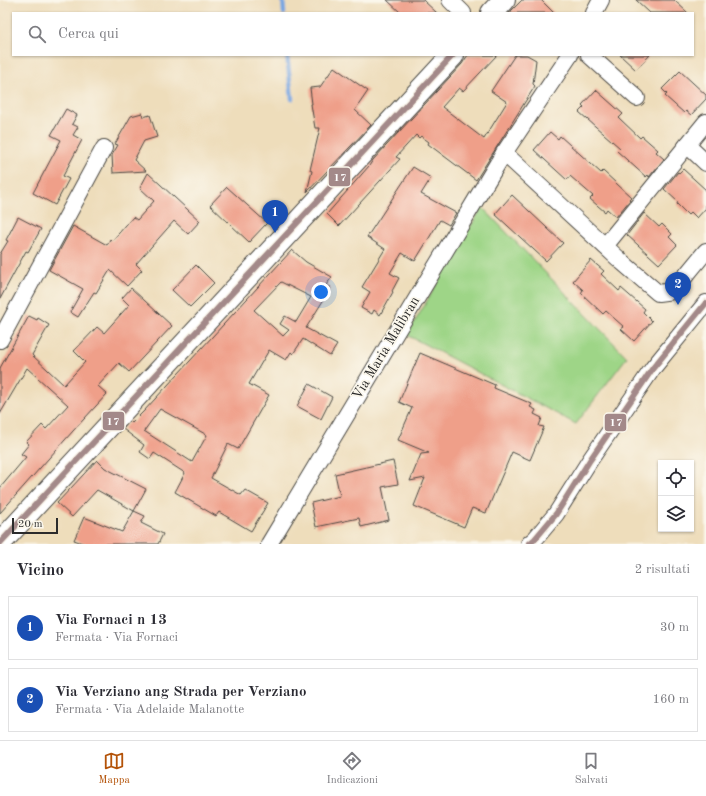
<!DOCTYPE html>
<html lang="it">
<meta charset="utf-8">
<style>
:root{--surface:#fff;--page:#f2f2f3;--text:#2b2b33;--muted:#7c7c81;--line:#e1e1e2;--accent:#b45309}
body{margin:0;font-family:"Old Standard TT",serif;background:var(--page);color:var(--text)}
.controls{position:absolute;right:12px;bottom:12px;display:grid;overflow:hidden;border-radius:0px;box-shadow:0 1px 3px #0004}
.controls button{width:36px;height:36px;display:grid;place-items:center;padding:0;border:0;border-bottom:1px solid var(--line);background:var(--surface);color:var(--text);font:20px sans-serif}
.scale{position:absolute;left:12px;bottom:10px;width:46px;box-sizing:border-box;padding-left:4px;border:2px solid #2b2b2b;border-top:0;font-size:11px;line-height:14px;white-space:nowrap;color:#2b2b2b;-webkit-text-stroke:3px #fbf7ec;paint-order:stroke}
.you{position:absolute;left:321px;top:292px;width:14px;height:14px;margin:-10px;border:3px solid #fff;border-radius:50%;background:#1a73e8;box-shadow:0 0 0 6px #1a73e833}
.badge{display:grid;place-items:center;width:26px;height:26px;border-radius:50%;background:var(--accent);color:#fff;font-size:13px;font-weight:700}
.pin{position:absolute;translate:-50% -33px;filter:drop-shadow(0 1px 2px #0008)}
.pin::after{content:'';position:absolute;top:21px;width:14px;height:12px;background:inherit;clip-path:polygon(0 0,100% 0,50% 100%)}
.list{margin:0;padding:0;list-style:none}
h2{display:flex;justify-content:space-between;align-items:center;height:52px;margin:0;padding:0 16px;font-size:17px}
h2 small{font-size:13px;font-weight:400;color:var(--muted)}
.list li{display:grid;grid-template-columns:26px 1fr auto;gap:12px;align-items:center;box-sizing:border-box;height:64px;margin:0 8px 8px;padding:0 8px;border:1px solid var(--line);border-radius:0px}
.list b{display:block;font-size:15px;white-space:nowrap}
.list p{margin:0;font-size:13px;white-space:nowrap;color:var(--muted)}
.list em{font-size:13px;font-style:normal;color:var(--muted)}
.icon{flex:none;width:22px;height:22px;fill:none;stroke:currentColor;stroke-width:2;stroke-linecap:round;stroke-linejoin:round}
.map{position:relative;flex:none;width:706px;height:544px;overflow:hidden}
.search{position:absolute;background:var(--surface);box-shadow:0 1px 3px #0004;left:12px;right:12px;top:12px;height:44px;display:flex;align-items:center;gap:10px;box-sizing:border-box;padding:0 14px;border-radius:0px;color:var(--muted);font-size:15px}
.sheet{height:196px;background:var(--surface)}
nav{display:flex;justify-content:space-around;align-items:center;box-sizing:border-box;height:56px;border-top:1px solid var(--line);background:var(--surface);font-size:11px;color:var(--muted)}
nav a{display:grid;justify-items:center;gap:2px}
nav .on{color:var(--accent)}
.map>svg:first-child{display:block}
</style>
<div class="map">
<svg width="706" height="544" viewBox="0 0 706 544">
<rect width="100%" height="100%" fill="#fbf7ec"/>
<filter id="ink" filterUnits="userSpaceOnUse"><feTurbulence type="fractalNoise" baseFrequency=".025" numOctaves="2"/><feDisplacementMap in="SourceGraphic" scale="8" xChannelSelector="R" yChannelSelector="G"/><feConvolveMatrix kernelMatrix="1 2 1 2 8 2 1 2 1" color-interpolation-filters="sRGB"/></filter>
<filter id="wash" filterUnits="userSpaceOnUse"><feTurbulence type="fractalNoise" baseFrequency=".012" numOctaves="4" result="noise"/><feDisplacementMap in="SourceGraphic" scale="16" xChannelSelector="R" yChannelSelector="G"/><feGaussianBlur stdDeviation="0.9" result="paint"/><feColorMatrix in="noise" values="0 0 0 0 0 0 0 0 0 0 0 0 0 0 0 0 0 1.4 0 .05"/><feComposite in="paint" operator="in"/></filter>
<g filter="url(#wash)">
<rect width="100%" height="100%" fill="#edb"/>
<path fill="#9ed587" stroke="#648059" d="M 482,207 L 627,357 L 576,424 L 407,335 Z"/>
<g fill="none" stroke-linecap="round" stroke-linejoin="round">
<g stroke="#78a6e1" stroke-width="4.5">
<path d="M 283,0 L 284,13"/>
<path d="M 287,55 L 292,99"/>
</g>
</g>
<g id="blocks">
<g fill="#ef9f89" fill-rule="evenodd">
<path d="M 387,0 L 423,0 L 437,13 L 401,13 Z"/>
<path d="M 522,0 L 541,0 L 554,13 L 509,13 Z"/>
<path d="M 636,0 L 674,0 L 688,13 L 650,13 Z"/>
<path d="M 468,55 L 497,55 L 463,91 L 459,88 L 442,107 L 484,139 L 507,102 L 491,91 L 515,55 L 527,55 L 536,60 L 533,84 L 535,86 L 476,180 L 428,144 L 429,142 L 421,136 L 419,138 L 416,135 L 396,157 L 400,159 L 339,226 L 327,214 L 369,166 L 373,160 L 462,64 Z"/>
<path d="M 620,55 L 650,55 L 636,70 Z"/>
<path d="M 334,67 L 368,91 L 355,110 L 371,125 L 307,192 L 312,171 L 310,170 L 320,128 L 315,128 L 311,104 L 312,104 L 310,88 L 320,87 Z"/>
<path d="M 680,71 L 706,95 L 706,99 L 691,115 L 686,111 L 684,113 L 665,96 L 667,94 L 662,89 Z"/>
<path d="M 596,90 L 623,114 L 619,118 L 640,138 L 642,136 L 658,150 L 656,152 L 664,159 L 649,177 L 648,175 L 646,177 L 617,151 L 620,148 L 579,112 L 584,107 L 582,105 Z"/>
<path d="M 66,109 L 77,115 L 72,124 L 78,127 L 73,135 L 82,140 L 63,176 L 69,179 L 55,205 L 33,193 L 61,140 L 51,135 Z"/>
<path d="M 142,113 L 143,117 L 150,115 L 157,137 L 144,141 L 134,160 L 146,171 L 113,173 L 112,155 L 118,145 L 115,144 L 131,116 Z"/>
<path d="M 550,132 L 558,139 L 560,136 L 601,173 L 603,171 L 631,197 L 629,199 L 630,200 L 616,217 L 607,209 L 605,212 L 590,199 L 593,196 L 570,176 L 567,180 L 534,150 Z"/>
<path d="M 413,167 L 431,178 L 421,194 L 456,213 L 449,225 L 440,220 L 415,261 L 402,253 L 390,273 L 399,278 L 392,291 L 393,292 L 380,315 L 374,310 L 372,314 L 361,308 L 370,292 L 362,287 L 385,249 L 367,237 Z"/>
<path d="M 683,169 L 706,190 L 706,208 L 697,218 L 691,212 L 688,215 L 677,204 L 678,202 L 664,189 L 678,172 L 679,173 Z"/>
<path d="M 148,173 L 200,221 L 188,234 L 174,221 L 136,264 L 142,270 L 127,286 L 110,270 L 96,293 L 94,292 L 78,317 L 70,312 L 83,289 L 49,270 L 73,226 L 107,245 L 110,239 L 112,241 L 133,217 L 137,220 L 154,201 L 140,188 Z"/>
<path d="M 227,187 L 267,223 L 249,242 L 210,205 Z"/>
<path d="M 512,195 L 563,243 L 546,261 L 495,214 Z"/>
<path d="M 644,213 L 659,227 L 662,224 L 672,234 L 669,237 L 677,245 L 659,264 L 627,235 Z"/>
<path d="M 18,217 L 41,229 L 28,252 L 26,251 L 0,299 L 0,254 L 8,241 L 6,240 Z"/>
<path d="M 292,250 L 306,262 L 332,277 L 326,285 L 331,288 L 306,328 L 337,345 L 330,356 L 303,339 L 293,354 L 291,352 L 286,360 L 269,350 L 249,384 L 269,395 L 238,449 L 228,444 L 211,478 L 241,495 L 245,490 L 268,503 L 251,531 L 219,512 L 216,516 L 175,492 L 185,473 L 154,453 L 150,459 L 140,452 L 144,445 L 123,429 L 130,421 L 132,423 L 144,411 ZM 281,282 L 311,297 L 296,322 L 285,316 L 280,324 L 289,330 L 283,336 L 254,310 ZM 160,409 L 207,435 L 192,462 L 144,431 Z"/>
<path d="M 591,260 L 604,271 L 601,274 L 619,291 L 621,288 L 645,309 L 643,312 L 652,321 L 634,341 L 621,329 L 624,327 L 606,311 L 603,314 L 581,293 L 583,290 L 573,281 Z"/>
<path d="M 196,265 L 214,283 L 190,307 L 172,290 Z"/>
<path d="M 131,288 L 172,326 L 129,372 L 119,363 L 98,386 L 107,394 L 73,431 L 0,513 L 0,488 L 26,457 L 21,454 L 29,444 L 26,442 L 42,425 L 46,429 L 68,405 L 27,368 L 0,414 L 0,368 L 29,316 L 37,320 L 38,318 L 49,325 L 32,355 L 64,385 L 85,362 L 74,351 L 97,327 L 104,333 L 129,305 L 122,298 Z"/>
<path d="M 420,353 L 495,385 L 494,388 L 532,404 L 530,407 L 536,410 L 534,414 L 542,418 L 539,426 L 544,427 L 530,460 L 512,452 L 486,513 L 472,508 L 464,527 L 414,506 L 425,478 L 410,481 L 421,454 L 429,453 L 398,440 L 412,408 L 399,402 Z"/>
<path d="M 309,384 L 332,397 L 321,419 L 297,406 Z"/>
<path d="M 97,460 L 105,468 L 146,489 L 134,511 L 97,490 L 72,517 L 57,503 Z"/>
<path d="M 393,461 L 398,484 L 382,487 L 389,520 L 361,527 L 359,518 L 316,527 L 311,503 L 340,496 L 335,474 Z"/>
<path d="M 134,511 L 145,516 L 141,523 L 163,534 L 158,544 L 85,544 L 74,540 L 84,517 L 122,532 Z"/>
</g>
</g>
</g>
<g filter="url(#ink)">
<use href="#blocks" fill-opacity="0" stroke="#484641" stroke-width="1"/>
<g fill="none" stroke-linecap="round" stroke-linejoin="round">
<defs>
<g id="street">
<path d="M 450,0 L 463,13"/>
<path d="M 594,13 L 601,0"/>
<path d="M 589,55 L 637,98"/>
<path d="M 687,145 L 706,163"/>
<path d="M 504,153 L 622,262 L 658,293 L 673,291 L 706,251"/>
<path d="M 605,246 L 706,122"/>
<path d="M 0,340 L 104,148"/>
<path d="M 269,544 L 504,153 L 570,55"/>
<path d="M 529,544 L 535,539 L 556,514 L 590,460 L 653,368 L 706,303"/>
</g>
<g id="secondary">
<path d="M 492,13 L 504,0"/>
<path d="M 0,543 L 453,55"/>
</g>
</defs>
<use href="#street" stroke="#484641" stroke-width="18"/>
<use href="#secondary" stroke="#484641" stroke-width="24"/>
<use href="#street" stroke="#fff" stroke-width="16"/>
<use href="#secondary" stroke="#fff" stroke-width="22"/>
<defs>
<g id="bus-1">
<path d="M 0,543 L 453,55"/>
<path d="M 529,544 L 535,539 L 556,514 L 590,460 L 653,368 L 706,303"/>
</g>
</defs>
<use href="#bus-1" stroke="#fbf7ec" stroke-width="9"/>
<use href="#bus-1" stroke="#a38989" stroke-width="6"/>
</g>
</g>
<g text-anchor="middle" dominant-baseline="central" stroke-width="3.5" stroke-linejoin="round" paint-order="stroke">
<g font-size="14" fill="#2b2b2b" stroke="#fbf7ec">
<text transform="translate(386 348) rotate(-59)">Via Maria Malibran</text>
</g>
</g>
<g stroke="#fbf7ec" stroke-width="1.5">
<rect x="328" y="167" width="23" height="20" rx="4" fill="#a38989"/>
<rect x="102" y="411" width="23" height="20" rx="4" fill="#a38989"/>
<rect x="604" y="413" width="23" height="19" rx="4" fill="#a38989"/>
</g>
<g font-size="11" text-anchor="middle" font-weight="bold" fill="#fff">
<text x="340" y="181">17</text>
<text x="113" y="425">17</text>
<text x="616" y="426">17</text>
</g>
</svg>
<div class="controls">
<button><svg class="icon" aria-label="locate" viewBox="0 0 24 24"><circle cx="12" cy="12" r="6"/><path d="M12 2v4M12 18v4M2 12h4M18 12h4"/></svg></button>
<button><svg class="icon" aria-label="layers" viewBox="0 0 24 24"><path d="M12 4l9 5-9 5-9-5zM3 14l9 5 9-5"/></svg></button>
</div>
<div class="scale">20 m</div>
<div class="you"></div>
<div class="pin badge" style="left:275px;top:233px;background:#1a4fb4">1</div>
<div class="pin badge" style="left:678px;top:305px;background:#1a4fb4">2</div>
<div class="search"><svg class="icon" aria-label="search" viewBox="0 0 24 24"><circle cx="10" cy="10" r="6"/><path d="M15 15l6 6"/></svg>Cerca qui</div>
</div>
<section class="sheet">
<h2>Vicino<small>2 risultati</small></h2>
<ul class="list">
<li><span class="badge" style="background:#1a4fb4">1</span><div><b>Via Fornaci n 13</b><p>Fermata · Via Fornaci</p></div><em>30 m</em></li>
<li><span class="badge" style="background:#1a4fb4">2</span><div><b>Via Verziano ang Strada per Verziano</b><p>Fermata · Via Adelaide Malanotte</p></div><em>160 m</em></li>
</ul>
</section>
<nav>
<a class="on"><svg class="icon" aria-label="map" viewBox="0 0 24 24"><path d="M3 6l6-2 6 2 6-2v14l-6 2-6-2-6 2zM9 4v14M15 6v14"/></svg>Mappa</a>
<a><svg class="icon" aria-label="directions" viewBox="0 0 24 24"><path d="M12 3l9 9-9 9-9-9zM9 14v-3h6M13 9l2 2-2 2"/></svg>Indicazioni</a>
<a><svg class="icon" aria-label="saved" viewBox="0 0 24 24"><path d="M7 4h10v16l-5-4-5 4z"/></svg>Salvati</a>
</nav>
